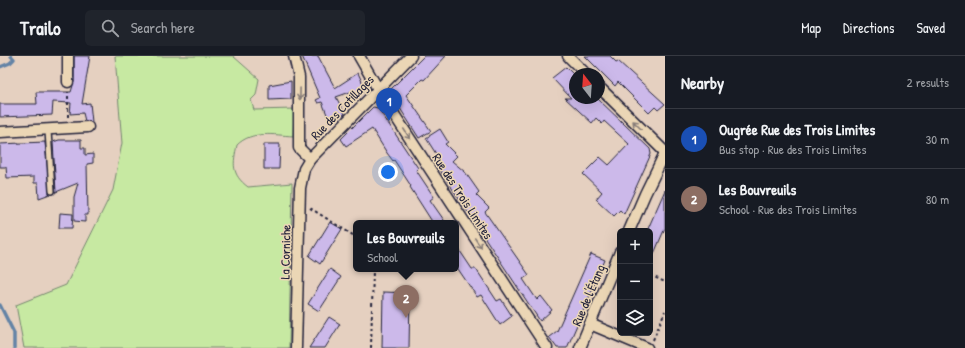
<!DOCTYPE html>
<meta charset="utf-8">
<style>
:root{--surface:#171b24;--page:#20242c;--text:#f1f3f6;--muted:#9ea1a6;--line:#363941;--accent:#ea580c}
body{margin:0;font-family:"Patrick Hand",sans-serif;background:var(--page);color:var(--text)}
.controls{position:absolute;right:12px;bottom:12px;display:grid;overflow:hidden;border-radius:6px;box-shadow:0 4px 16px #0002}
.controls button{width:36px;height:36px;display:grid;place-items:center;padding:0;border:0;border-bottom:1px solid var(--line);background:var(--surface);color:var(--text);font:20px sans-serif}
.compass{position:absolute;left:569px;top:12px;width:36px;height:36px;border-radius:50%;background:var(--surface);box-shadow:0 4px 16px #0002;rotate:343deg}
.you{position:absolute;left:388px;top:116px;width:14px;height:14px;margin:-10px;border:3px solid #fff;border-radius:50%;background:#1a73e8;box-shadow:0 0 0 6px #1a73e833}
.badge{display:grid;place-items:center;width:26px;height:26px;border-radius:50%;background:var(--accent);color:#fff;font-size:13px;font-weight:700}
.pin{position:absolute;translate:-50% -33px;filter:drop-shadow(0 1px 2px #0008)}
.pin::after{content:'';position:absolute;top:21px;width:14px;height:12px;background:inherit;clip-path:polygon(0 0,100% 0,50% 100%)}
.popup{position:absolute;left:353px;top:164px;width:106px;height:52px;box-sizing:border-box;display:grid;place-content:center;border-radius:6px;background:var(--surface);filter:drop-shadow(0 1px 3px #0005);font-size:13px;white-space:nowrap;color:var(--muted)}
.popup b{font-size:15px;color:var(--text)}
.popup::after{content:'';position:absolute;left:50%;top:100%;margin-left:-8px;border:8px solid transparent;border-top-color:var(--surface)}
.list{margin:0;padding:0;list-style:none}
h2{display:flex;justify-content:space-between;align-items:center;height:52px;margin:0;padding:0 16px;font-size:17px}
h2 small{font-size:13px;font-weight:400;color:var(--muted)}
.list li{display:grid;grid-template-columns:26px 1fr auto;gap:12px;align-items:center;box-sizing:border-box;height:60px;padding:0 16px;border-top:1px solid var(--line)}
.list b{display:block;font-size:15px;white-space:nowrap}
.list p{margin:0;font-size:13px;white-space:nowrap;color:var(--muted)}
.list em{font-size:13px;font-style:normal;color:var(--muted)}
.icon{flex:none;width:22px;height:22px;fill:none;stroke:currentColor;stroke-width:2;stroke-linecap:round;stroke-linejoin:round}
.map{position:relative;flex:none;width:665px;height:292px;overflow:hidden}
header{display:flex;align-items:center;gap:24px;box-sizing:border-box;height:56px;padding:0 20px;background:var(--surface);border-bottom:1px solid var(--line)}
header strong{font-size:19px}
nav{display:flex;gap:22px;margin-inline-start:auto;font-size:14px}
.search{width:280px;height:36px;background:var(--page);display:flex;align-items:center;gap:10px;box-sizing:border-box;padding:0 14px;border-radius:6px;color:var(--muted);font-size:15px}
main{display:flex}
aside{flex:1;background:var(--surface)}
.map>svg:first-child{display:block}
</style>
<header>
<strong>Trailo</strong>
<div class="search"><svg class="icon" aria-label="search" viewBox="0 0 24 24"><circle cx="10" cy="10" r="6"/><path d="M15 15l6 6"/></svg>Search here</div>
<nav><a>Map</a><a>Directions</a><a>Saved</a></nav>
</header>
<main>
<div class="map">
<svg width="665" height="292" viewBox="0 0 665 292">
<rect width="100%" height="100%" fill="#e5d0c0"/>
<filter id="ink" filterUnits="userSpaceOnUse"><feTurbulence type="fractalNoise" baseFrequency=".025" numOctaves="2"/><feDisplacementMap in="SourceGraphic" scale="8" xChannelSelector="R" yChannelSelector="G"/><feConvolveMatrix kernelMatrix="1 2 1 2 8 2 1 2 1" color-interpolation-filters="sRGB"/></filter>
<g filter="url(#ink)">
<path fill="#c7e9a2" stroke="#74866e" d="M 115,0 L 233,0 L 259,23 L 256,39 L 251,44 L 254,54 L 294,53 L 293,80 C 274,79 252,74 237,89 C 233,108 231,118 248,131 L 292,127 L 289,292 L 24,292 L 16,249 L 66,229 L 113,134 L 122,87 Z"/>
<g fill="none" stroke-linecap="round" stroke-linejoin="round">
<g stroke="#6483a6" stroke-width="3.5">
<path d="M 0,11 L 10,7 L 14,3 L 11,0"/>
<path d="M 0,249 L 14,277 L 14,292"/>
</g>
</g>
<g fill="#ccb9ea" stroke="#22223b">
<path d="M 74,0 L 90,0 L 82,48 L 90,47 L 92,66 L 85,65 L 83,57 L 70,58 L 71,47 L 53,46 L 52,59 L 0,61 L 0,48 L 37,48 L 36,36 L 71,36 L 74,26 Z"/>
<path d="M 302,0 L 318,0 L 335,32 L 358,17 L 364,30 L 364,35 L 357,42 L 353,35 L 336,41 L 345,58 L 330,66 L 322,46 L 318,47 L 316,44 L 320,42 Z"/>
<path d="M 424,0 L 446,0 L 424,24 L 422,23 L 406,39 L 431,75 L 419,82 L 389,35 Z"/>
<path d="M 585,0 L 610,0 L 616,6 L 618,5 L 665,48 L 658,54 L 655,51 L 649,57 L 618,26 L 615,30 Z"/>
<path d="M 566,11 L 575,20 L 575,42 L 597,42 L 650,93 L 651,98 L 624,158 L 620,154 L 614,160 L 596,143 L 602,136 L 583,118 L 600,101 L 609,109 L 629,88 L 604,65 L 602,68 L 596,62 L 592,67 L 565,42 L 571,42 L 552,22 Z"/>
<path d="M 291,25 L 291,43 L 269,44 L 269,29 Z"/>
<path d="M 373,51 L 378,52 L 418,112 L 416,114 L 434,141 L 430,144 L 446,167 L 433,167 L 410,131 L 411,130 L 394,104 L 393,105 L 387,97 L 372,73 L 346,90 L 341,83 Z"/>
<path d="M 440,73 L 448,86 L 445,88 L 457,100 L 452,105 L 465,116 L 479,136 L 476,139 L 489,152 L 485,156 L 529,219 L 523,223 L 537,244 L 541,240 L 552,254 L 540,265 L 434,105 L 438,101 L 426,82 Z"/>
<path d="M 59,84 L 81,84 L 81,92 L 85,92 L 85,99 L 93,98 L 93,107 L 87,108 L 88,159 L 85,159 L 85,166 L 74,165 L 74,141 L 78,127 L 56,136 L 53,86 Z"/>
<path d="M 45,86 L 50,138 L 39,142 L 38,127 L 34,127 L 34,121 L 7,122 L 6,111 L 0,111 L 0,88 Z"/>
<path d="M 264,88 L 280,88 L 279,113 L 264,113 Z"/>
<path d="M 665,134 L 665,172 L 650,207 L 650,175 L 647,175 Z"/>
<path d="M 60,157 L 73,158 L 72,172 L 59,172 Z"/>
<path d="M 330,166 L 342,173 L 320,208 L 309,200 Z"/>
<path d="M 456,189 L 472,213 L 476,213 L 497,245 L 501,243 L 512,260 L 500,269 L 481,239 L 477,241 L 456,210 Z"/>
<path d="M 591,198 L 605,204 L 567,292 L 557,292 L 549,281 L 557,275 Z"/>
<path d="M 330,213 L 341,221 L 319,255 L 308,248 Z"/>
<path d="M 383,236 L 410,237 L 409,292 L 382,292 Z"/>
<path d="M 329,261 L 340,268 L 325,292 L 309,292 Z"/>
</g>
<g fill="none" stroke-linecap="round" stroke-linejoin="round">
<defs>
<path id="lane" d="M 48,75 L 52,135"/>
<g id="street">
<path d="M 68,0 L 68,26"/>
<path d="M 294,0 L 299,21 L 299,92 L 310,103"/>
<path d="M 359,0 L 382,40 L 547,292"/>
<path d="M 568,0 L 586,18"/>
<path d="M 599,31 L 665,96"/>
<path d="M 0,76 L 88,71"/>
<path d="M 629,175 L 645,138 L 665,97"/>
<path d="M 590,268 L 647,292"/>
<path d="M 296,292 L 300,132 L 304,113 L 310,103 L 411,0"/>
<path d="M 580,292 L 620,196"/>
</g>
</defs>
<use href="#lane" stroke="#22223b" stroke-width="8"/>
<use href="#street" stroke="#22223b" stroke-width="13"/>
<g stroke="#22223b" stroke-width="2" stroke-dasharray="3 3" stroke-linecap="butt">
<path d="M 68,61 L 68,36"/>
<path d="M 310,152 L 356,181"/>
<path d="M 650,219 L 665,226"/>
<path d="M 653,284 L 665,255"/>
<path d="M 371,292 L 373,213"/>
</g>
<use href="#lane" stroke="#ebd6b5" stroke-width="5"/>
<use href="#street" stroke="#ebd6b5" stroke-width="10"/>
</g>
<defs><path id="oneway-shaft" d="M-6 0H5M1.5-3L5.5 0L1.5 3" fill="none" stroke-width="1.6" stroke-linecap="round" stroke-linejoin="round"/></defs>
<g stroke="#867c78">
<use href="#oneway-shaft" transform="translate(300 38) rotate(91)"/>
<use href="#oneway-shaft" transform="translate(637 69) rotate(-135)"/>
<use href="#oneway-shaft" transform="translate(407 78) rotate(57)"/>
<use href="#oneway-shaft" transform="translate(478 187) rotate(57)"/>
</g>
</g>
<g text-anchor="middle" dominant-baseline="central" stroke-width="3" stroke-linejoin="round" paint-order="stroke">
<g font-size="13" fill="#22223b" stroke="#ebd6b5">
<text transform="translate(342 51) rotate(-46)">Rue des Cotillages</text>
<text transform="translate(463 140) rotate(57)">Rue des Trois Limites</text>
<text transform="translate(285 196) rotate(-89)">La Corniche</text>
<text transform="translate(588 239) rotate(-67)">Rue de l'Étang</text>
</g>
</g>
</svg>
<div class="controls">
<button>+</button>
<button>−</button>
<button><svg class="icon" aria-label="layers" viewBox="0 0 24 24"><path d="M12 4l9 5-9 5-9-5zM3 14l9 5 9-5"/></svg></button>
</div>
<svg class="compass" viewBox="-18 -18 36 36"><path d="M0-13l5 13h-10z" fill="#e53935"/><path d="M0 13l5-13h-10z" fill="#9ea1a6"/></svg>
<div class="you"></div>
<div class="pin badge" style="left:389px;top:65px;background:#1a4fb4">1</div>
<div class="pin badge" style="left:406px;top:262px;background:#8d6e63">2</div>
<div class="popup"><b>Les Bouvreuils</b>School</div>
</div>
<aside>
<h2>Nearby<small>2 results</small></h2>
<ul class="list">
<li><span class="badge" style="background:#1a4fb4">1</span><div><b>Ougrée Rue des Trois Limites</b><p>Bus stop · Rue des Trois Limites</p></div><em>30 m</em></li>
<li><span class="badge" style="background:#8d6e63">2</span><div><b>Les Bouvreuils</b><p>School · Rue des Trois Limites</p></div><em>80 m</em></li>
</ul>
</aside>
</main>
